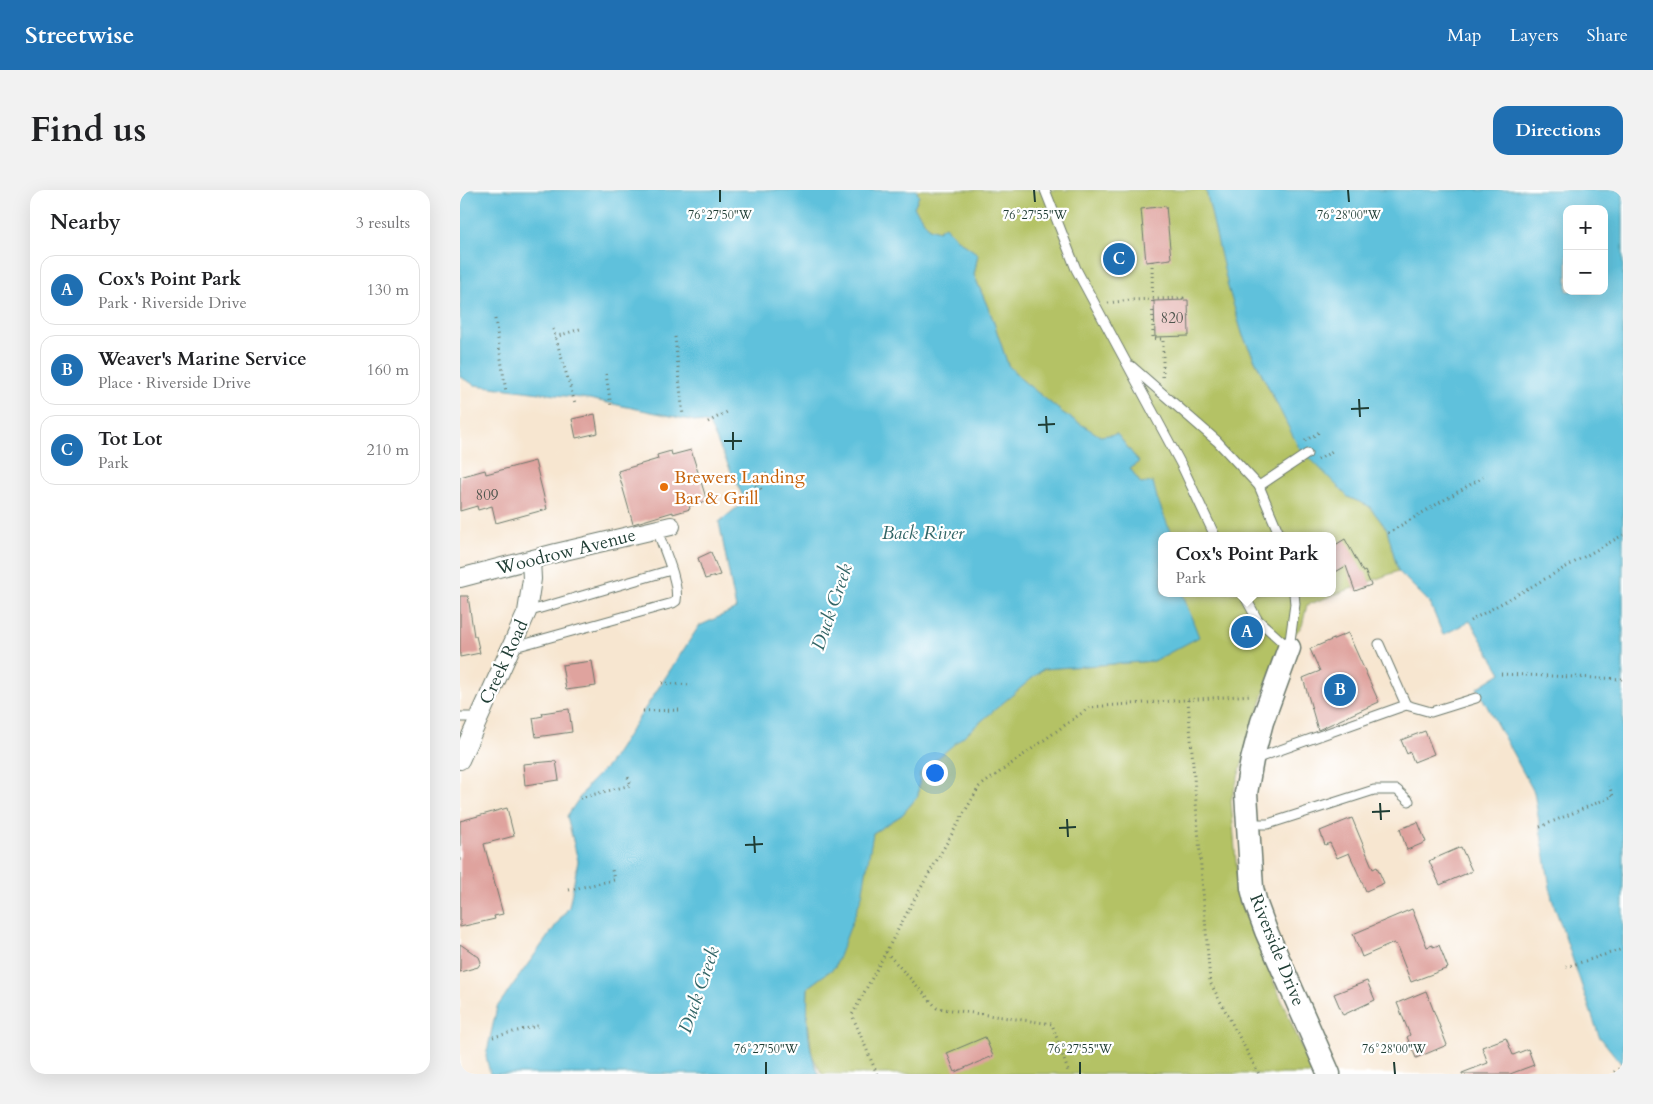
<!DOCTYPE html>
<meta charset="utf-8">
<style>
:root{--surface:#fff;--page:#f2f2f2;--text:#202124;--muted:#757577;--line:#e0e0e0;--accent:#1f6fb2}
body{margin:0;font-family:Cardo,serif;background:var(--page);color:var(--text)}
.controls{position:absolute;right:15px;top:15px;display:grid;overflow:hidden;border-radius:10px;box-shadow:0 5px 20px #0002}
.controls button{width:45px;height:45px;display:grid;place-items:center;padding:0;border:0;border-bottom:1px solid var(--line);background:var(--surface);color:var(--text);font:25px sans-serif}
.you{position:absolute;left:474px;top:582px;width:18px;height:18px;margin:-12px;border:4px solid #fff;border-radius:50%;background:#1a73e8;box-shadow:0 0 0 8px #1a73e833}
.badge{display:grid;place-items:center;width:32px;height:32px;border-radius:50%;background:var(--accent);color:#fff;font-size:16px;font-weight:700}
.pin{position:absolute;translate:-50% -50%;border:2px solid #fff;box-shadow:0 1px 5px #0006}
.popup{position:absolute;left:698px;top:342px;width:178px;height:65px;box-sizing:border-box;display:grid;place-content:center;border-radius:10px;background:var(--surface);filter:drop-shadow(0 1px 4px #0005);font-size:16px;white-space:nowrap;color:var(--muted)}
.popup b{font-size:19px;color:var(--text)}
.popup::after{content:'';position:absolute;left:50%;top:100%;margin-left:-10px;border:10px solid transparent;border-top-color:var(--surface)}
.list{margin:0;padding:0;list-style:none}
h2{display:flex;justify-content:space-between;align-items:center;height:65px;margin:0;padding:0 20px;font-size:21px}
h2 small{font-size:16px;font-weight:400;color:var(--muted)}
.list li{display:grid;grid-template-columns:32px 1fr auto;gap:15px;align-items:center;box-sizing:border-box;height:70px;margin:0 10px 10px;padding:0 10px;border:1px solid var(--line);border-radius:15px}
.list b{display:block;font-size:19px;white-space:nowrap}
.list p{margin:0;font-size:16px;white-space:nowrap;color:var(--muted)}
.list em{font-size:16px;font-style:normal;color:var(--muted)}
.map{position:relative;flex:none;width:1163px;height:884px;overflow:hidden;border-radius:15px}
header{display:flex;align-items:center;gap:30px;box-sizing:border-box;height:70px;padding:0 25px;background:var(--accent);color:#fff}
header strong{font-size:24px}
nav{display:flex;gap:28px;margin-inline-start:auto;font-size:18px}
.intro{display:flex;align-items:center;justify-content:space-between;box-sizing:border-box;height:120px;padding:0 30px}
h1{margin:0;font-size:35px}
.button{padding:12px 22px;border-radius:15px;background:var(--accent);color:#fff;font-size:18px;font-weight:700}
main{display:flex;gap:30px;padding:0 30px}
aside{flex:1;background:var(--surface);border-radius:15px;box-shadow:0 5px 20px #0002}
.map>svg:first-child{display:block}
</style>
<header>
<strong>Streetwise</strong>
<nav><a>Map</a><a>Layers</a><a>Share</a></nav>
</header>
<div class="intro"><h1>Find us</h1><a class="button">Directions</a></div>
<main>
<aside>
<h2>Nearby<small>3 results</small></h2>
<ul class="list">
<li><span class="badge">A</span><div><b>Cox's Point Park</b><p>Park · Riverside Drive</p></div><em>130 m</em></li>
<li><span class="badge">B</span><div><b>Weaver's Marine Service</b><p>Place · Riverside Drive</p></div><em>160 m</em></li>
<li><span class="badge">C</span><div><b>Tot Lot</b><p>Park</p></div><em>210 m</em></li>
</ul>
</aside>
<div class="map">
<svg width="1163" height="884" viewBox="0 0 1163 884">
<rect width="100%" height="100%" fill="#fff"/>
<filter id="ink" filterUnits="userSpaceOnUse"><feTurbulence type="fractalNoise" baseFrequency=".02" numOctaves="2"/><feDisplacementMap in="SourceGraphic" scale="10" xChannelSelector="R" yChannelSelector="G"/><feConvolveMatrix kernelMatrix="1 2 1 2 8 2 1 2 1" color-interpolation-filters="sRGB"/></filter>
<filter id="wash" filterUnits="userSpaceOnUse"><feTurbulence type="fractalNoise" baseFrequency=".0096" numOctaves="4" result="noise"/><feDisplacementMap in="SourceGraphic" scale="20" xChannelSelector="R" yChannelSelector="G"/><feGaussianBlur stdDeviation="1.12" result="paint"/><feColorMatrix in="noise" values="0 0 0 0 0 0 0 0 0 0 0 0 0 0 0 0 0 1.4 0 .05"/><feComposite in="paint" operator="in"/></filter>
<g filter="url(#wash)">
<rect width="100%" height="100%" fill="#f7e6d0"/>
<path fill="#b4c265" stroke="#6a804c" d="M 456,0 L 746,0 L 769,99 L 783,146 L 816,213 L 888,307 L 909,316 L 927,339 L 938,381 L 847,415 L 842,436 L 816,464 L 771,610 L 779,710 L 853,884 L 362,884 L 352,865 L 347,822 L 348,797 L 375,777 L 413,643 L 442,625 L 458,606 L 459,583 L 583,479 L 694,471 L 738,447 L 722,403 L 872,403 L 872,346 L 711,346 L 697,308 L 693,293 L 681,294 L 670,278 L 679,272 L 657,244 L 640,247 L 603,223 L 562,190 L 548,175 L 532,127 L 514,85 L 518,64 L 498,50 L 485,36 L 478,41 L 469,38 L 454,17 L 459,6 Z"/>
<g fill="#5ec1dc" stroke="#3e7f88" fill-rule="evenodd">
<path d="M 0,0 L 456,0 L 459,6 L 454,17 L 469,38 L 478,41 L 485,36 L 498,50 L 518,64 L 514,85 L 532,127 L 548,175 L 562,190 L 603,223 L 640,246 L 657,244 L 679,272 L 670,278 L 681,294 L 693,292 L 697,308 L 712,346 L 702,346 L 702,403 L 722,403 L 739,447 L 694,471 L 583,479 L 460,583 L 458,606 L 442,625 L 413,643 L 402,706 L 375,777 L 348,797 C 347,826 346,857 359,884 L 30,884 L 26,866 L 37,817 L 109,717 L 118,671 L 107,626 L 129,594 L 148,575 L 239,436 L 276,419 L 259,332 L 285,311 L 249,234 L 129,209 L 15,195 L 0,187 Z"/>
<path d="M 746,0 L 1163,0 L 1163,876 L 1139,846 L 1092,709 L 1074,602 L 1017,498 L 1041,483 L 1010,431 L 983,445 L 970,413 L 938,381 L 927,339 L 909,316 L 888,307 L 838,256 L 783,146 L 768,97 ZM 1107,19 L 1144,19 L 1144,101 L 1107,101 Z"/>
</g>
<g id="blocks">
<g fill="#dfa39e">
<path d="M 706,16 L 711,69 L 686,72 L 681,19 Z"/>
<path d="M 728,110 L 729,146 L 695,147 L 694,111 Z"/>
<path d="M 135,224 L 138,243 L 116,248 L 112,229 Z"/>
<path d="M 231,260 L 247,311 L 229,316 L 230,319 L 213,324 L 213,322 L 173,334 L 158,281 L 198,269 L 197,265 L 211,261 L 212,265 Z"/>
<path d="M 75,271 L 87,319 L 36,333 L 32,316 L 18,320 L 17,316 L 0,321 L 0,287 L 25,280 L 26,284 Z"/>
<path d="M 885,349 L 903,382 L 905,381 L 911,395 L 895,401 L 886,376 L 872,384 L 872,357 Z"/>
<path d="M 251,362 L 260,385 L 245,389 L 238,368 Z"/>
<path d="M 0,406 L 8,406 L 14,446 L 16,446 L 20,463 L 0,467 Z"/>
<path d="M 888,443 L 919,512 L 858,540 L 843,488 L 860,481 L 850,459 Z"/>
<path d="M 132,471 L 136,496 L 106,500 L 102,475 Z"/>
<path d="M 109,519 L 112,542 L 76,547 L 73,528 L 83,526 L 82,523 Z"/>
<path d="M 965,541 L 974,564 L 954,572 L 950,562 L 947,564 L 941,550 Z"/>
<path d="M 96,571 L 99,590 L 65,595 L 63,574 Z"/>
<path d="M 47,618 L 54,646 L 24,654 L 43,724 L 34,726 L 35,729 L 0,737 L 0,631 Z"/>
<path d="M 892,628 L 913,679 L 917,677 L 924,693 L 906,701 L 889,663 L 877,668 L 870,653 L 865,655 L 860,641 Z"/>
<path d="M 958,632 L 966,652 L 947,660 L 940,639 Z"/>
<path d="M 1001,657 L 1012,681 L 980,695 L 969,671 Z"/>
<path d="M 952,719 L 967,757 L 973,755 L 973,757 L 979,755 L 988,778 L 951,792 L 936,754 L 935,755 L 934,753 L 902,767 L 893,744 Z"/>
<path d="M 0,754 L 19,767 L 21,772 L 18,777 L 0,782 Z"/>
<path d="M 907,791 L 915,810 L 883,825 L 874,804 Z"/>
<path d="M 966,801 L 987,855 L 956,868 L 947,847 L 950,845 L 937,813 Z"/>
<path d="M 525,847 L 533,866 L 495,882 L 487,863 Z"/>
<path d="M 1046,848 L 1053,865 L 1068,859 L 1074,875 L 1050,884 L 1002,884 L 1002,883 L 1028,873 L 1022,857 Z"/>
</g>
</g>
</g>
<g filter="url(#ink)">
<use href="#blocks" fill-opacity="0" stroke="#6b786b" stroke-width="1"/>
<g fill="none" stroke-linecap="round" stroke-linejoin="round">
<defs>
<g id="service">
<path d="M 585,0 L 616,79 L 722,276 L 755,346"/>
<path d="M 671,176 L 757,251 L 799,296 L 820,346"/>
<path d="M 799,296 L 847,264"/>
<path d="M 783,403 L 797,429 L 829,458"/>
<path d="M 67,422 L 211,380"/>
<path d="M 51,458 L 213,413 L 216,411 C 220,394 203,357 197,340"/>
<path d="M 829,458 L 835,414 L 834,403"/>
<path d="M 946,515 L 971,522 L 1016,508"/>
<path d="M 0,527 L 20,527"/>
<path d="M 795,569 L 946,515 L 919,454"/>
<path d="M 789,634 L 808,634 L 914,600 L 937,600 L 949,611"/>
</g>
<g id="minor">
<path d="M 0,388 L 96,363 L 211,336"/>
<path d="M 0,570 L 67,422 L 72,389 L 71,370"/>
</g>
<path id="tertiary" d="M 829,458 L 802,532 L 792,570 L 786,603 L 792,698 L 796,714 L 806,741 L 869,884"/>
</defs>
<use href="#service" stroke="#6b786b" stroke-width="11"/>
<use href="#minor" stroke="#6b786b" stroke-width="20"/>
<use href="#tertiary" stroke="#6b786b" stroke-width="25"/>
<g stroke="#6b786b" stroke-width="3" stroke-dasharray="1 4" stroke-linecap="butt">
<path d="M 692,71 L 693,149 L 703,149 L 703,187"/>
<path d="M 648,113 L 670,110 L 723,108 L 723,111"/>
<path d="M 35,129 L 46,202"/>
<path d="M 93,139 L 115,213"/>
<path d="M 95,147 L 123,138"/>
<path d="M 215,147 L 223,226"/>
<path d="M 146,184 L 151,216"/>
<path d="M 248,232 L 269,221"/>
<path d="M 845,251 L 861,241"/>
<path d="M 858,270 L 874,260"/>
<path d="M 308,289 L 312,296"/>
<path d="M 298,294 L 302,301"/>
<path d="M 286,300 L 308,289 L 304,281"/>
<path d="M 928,343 L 1023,287"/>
<path d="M 1010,431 L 1163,345"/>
<path d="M 1041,484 L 1163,489"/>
<path d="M 202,493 L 232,495"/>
<path d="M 728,510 L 750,792 L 799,884"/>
<path d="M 183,521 L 221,520"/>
<path d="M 120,608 L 171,595 L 168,587"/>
<path d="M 1080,637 L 1153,606 L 1149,596"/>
<path d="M 109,700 L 154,690 L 152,680"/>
<path d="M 426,762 L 477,818 L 592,834 L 609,884"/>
<path d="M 1106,777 L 1163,759"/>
<path d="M 33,847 L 81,835"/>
<path d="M 1154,882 L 1163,876"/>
<path d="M 417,884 L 392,825 L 455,708 L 519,597 L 630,517 L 792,505"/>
</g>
<use href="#service" stroke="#fff" stroke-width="9"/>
<use href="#minor" stroke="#fff" stroke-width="18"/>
<use href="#tertiary" stroke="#fff" stroke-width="22"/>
</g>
</g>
<path fill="none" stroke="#1f3d34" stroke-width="2" d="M 260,0 L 260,12M 574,0 L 575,12M 888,0 L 889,12M 899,209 L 900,227M 891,219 L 909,218M 586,226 L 587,243M 578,235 L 595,234M 273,242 L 273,260M 264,251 L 282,251M 920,613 L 921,630M 912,622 L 930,621M 607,629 L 608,647M 599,638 L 616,637M 294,646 L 295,663M 285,655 L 303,654M 306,872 L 306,884M 620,872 L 620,884M 934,872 L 935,884"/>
<circle fill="#e8710a" stroke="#fff" stroke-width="2" cx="204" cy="297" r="5"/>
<g text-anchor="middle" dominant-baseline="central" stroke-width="4.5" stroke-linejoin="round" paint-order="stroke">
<g font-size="15" fill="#4f564e">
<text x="712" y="128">820</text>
<text x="27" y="305">809</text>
</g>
<g font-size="18" fill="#c56008" stroke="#fff" text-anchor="start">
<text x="214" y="287">Brewers Landing<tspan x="214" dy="21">Bar &amp; Grill</tspan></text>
</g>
<g font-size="18" fill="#1f3d34" stroke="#fff">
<text transform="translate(106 362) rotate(-14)">Woodrow Avenue</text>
<text transform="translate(44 472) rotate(-65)">Creek Road</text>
<text transform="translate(817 760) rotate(68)">Riverside Drive</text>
</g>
<g font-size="19" font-style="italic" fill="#326566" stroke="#fff">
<text x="463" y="343">Back River</text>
<text transform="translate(372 417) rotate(-71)">Duck Creek</text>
<text transform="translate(239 800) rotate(-71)">Duck Creek</text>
</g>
</g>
<g font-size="12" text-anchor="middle" fill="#1f3d34" stroke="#fff" stroke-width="4.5" stroke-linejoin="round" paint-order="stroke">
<text x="260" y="29">76°27'50"W</text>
<text x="575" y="29">76°27'55"W</text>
<text x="889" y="29">76°28'00"W</text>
<text x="306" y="863">76°27'50"W</text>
<text x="620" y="863">76°27'55"W</text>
<text x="934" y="863">76°28'00"W</text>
</g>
</svg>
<div class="controls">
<button>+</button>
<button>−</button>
</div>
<div class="you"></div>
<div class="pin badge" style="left:787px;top:442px">A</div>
<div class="popup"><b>Cox's Point Park</b>Park</div>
<div class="pin badge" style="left:880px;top:500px">B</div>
<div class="pin badge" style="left:659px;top:69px">C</div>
</div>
</main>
